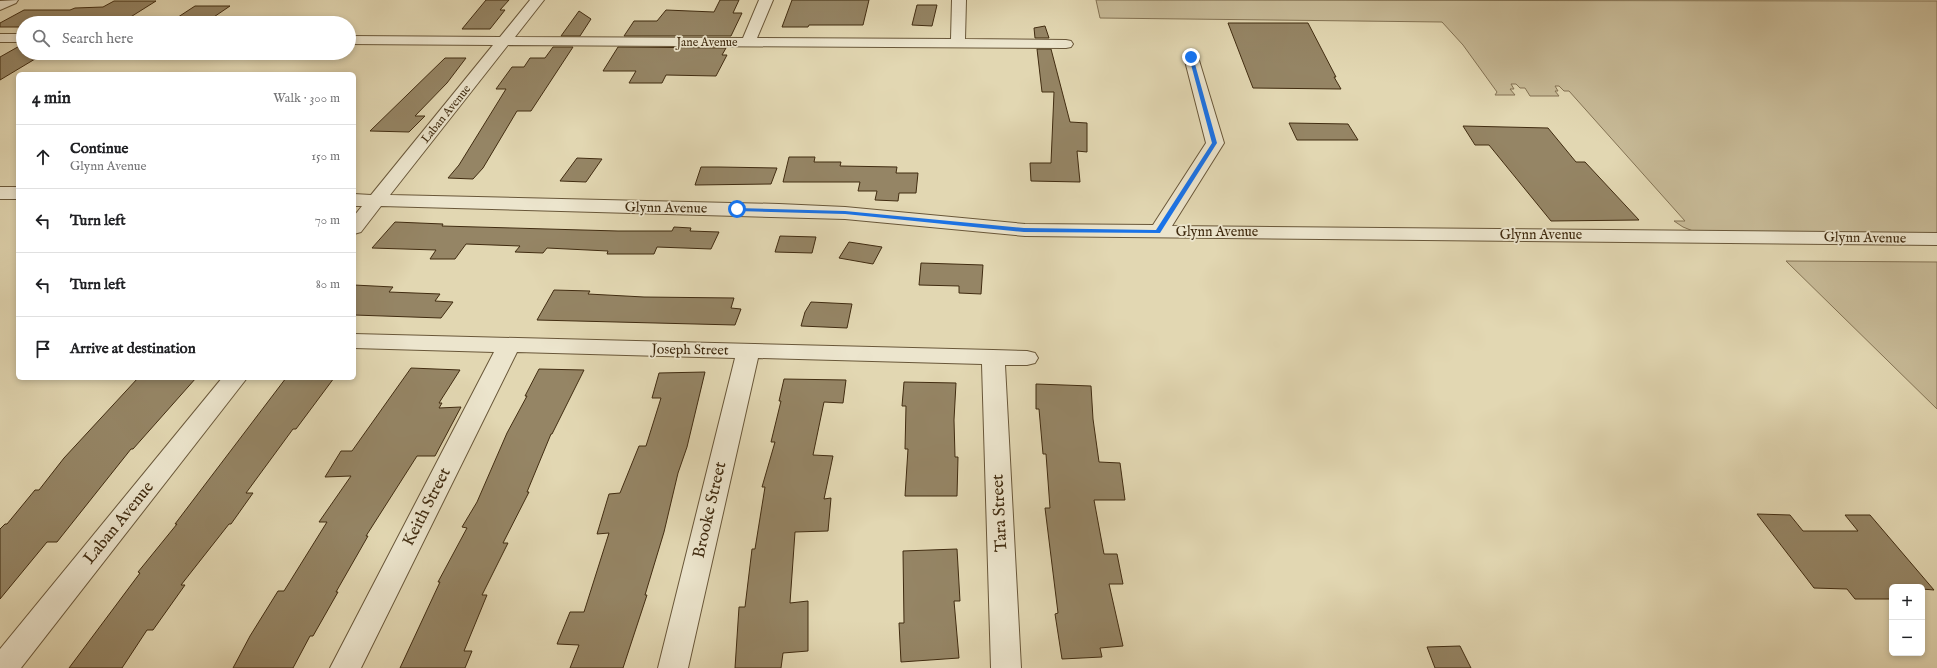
<!DOCTYPE html>
<meta charset="utf-8">
<style>
:root{--surface:#fff;--page:#f2f2f2;--text:#202124;--muted:#757577;--line:#e0e0e0}
body{margin:0;font-family:"IM FELL English",serif;background:var(--page);color:var(--text)}
.controls{position:absolute;right:12px;bottom:12px;display:grid;overflow:hidden;border-radius:6px;box-shadow:0 2px 6px #0003}
.controls button{width:36px;height:36px;display:grid;place-items:center;padding:0;border:0;border-bottom:1px solid var(--line);background:var(--surface);color:var(--text);font:20px sans-serif}
.stop{position:absolute;width:12px;height:12px;margin:-9px;border:3px solid #1a73e8;border-radius:50%;background:#fff}
.stop.end{background:#1a73e8;border-color:#fff;box-shadow:0 1px 4px #0008}
.list{margin:0;padding:0;list-style:none}
h2{display:flex;justify-content:space-between;align-items:center;height:52px;margin:0;padding:0 16px;font-size:17px}
h2 small{font-size:13px;font-weight:400;color:var(--muted)}
.list li{display:grid;grid-template-columns:26px 1fr auto;gap:12px;align-items:center;box-sizing:border-box;height:64px;padding:0 16px;border-top:1px solid var(--line)}
.list b{display:block;font-size:15px;white-space:nowrap}
.list p{margin:0;font-size:13px;white-space:nowrap;color:var(--muted)}
.list em{font-size:13px;font-style:normal;color:var(--muted)}
.icon{flex:none;width:22px;height:22px;fill:none;stroke:currentColor;stroke-width:2;stroke-linecap:round;stroke-linejoin:round}
.map{position:relative;flex:none;width:1937px;height:668px;overflow:hidden}
.search{position:absolute;background:var(--surface);box-shadow:0 2px 6px #0003;left:16px;top:16px;width:340px;height:44px;display:flex;align-items:center;gap:10px;box-sizing:border-box;padding:0 14px;border-radius:22px;color:var(--muted);font-size:15px}
.panel{position:absolute;background:var(--surface);box-shadow:0 2px 6px #0003;left:16px;top:72px;width:340px;height:308px;border-radius:6px}
.map>svg:first-child{display:block}
</style>
<div class="map">
<svg width="1937" height="668" viewBox="0 0 1937 668">
<rect width="100%" height="100%" fill="#e2d7b2"/>
<filter id="stains"><feTurbulence type="fractalNoise" baseFrequency=".005" numOctaves="4"/><feColorMatrix values="0 0 0 0 .2 0 0 0 0 .09 0 0 0 0 .02 0 0 0 .5 -.17"/></filter>
<radialGradient id="worn" r=".72"><stop offset=".6" stop-color="#630" stop-opacity="0"/><stop offset="1" stop-color="#630" stop-opacity=".3"/></radialGradient>
<g fill="#c7ba97" stroke="#847354">
<path d="M 1096,0 L 1937,1 L 1937,235 L 1693,231 L 1683,227 L 1674,221 L 1685,221 L 1569,91 L 1564,91 L 1559,86 L 1555,86 L 1558,91 L 1555,91 L 1559,96 L 1530,96 L 1525,88 L 1520,88 L 1516,84 L 1511,84 L 1514,89 L 1510,89 L 1515,95 L 1495,95 L 1497,92 L 1463,45 L 1442,22 L 1100,18 Z"/>
<path d="M 1786,261 L 1937,262 L 1937,409 Z"/>
</g>
<g fill="#958565" stroke="#412c11">
<path d="M 486,0 L 509,0 L 500,10 L 505,10 L 490,29 L 462,29 Z"/>
<path d="M 720,0 L 739,0 L 733,13 L 742,13 L 731,36 L 624,36 L 634,21 L 657,21 L 666,10 L 714,12 Z"/>
<path d="M 792,0 L 869,0 L 863,25 L 809,25 L 808,27 L 782,27 Z"/>
<path d="M 114,1 L 156,1 L 129,18 L 101,18 L 93,23 L 23,23 L 23,27 L 0,27 L 0,23 L 24,10 L 70,10 L 75,8 L 103,7 Z"/>
<path d="M 917,5 L 937,5 L 932,26 L 912,25 Z"/>
<path d="M 195,6 L 230,6 L 205,23 L 169,23 Z"/>
<path d="M 579,11 L 591,19 L 580,36 L 561,36 Z"/>
<path d="M 1228,23 L 1308,23 L 1336,77 L 1334,77 L 1341,89 L 1253,88 Z"/>
<path d="M 1045,26 L 1049,38 L 1035,38 L 1034,28 Z"/>
<path d="M 23,44 L 23,53 L 45,53 L 0,80 L 0,57 Z"/>
<path d="M 553,47 L 573,47 L 531,111 L 517,111 L 483,168 L 473,179 L 448,178 L 459,165 L 506,89 L 496,89 L 512,67 L 524,67 L 530,58 L 545,58 Z"/>
<path d="M 618,47 L 726,48 L 722,55 L 727,55 L 716,76 L 666,75 L 662,83 L 629,83 L 636,71 L 603,71 Z"/>
<path d="M 1037,49 L 1051,49 L 1070,122 L 1087,123 L 1087,152 L 1077,151 L 1080,182 L 1031,181 L 1030,163 L 1051,163 L 1054,92 L 1042,92 Z"/>
<path d="M 445,58 L 466,58 L 447,83 L 415,116 L 425,116 L 409,132 L 370,131 Z"/>
<path d="M 1289,123 L 1348,124 L 1358,140 L 1297,140 Z"/>
<path d="M 1463,126 L 1548,128 L 1576,162 L 1585,162 L 1639,220 L 1551,221 L 1489,145 L 1475,145 Z"/>
<path d="M 789,157 L 815,157 L 814,162 L 841,162 L 840,166 L 897,167 L 896,173 L 918,173 L 916,193 L 899,193 L 898,201 L 875,200 L 877,191 L 858,191 L 860,182 L 783,182 Z"/>
<path d="M 577,158 L 602,159 L 586,182 L 560,181 Z"/>
<path d="M 701,167 L 719,167 L 777,168 L 771,184 L 695,185 Z"/>
<path d="M 395,222 L 443,224 L 442,226 L 618,231 L 672,231 L 674,227 L 691,228 L 690,231 L 719,232 L 711,249 L 657,247 L 654,254 L 607,254 L 608,251 L 547,248 L 543,253 L 515,252 L 520,246 L 466,244 L 455,259 L 430,259 L 436,250 L 372,248 Z"/>
<path d="M 780,236 L 816,237 L 812,253 L 775,252 Z"/>
<path d="M 849,242 L 882,247 L 873,264 L 839,258 Z"/>
<path d="M 921,263 L 983,265 L 981,294 L 959,293 L 959,286 L 919,285 Z"/>
<path d="M 354,285 L 393,287 L 389,292 L 440,294 L 435,301 L 453,302 L 441,318 L 354,315 Z"/>
<path d="M 554,290 L 590,291 L 588,294 L 644,297 L 734,298 L 731,308 L 741,309 L 735,325 L 537,320 Z"/>
<path d="M 811,302 L 852,304 L 847,328 L 801,326 L 805,312 Z"/>
<path d="M 411,368 L 460,370 L 439,403 L 442,403 L 439,408 L 461,407 L 435,456 L 417,456 L 366,536 L 368,536 L 336,592 L 338,592 L 313,636 L 310,636 L 293,668 L 233,668 L 250,636 L 278,591 L 284,591 L 327,522 L 319,522 L 351,476 L 325,477 L 341,451 L 352,451 Z"/>
<path d="M 539,369 L 584,370 L 552,434 L 551,434 L 527,492 L 529,492 L 503,543 L 508,543 L 482,595 L 487,595 L 464,651 L 472,651 L 465,668 L 400,668 L 440,582 L 438,582 L 467,528 L 462,527 L 477,502 L 507,433 L 527,396 L 525,396 Z"/>
<path d="M 705,372 L 687,447 L 678,473 L 664,532 L 645,595 L 647,595 L 623,668 L 570,668 L 579,645 L 557,644 L 570,612 L 584,612 L 609,533 L 597,534 L 609,494 L 620,493 L 639,446 L 646,446 L 661,398 L 652,398 L 659,373 Z"/>
<path d="M 138,378 L 196,378 L 133,449 L 131,449 L 57,542 L 47,542 L 0,599 L 0,529 L 5,524 L 7,524 L 35,490 L 39,490 L 64,458 Z"/>
<path d="M 286,378 L 334,378 L 296,429 L 293,429 L 246,493 L 253,493 L 231,524 L 229,524 L 181,585 L 185,585 L 153,630 L 147,630 L 122,668 L 69,668 L 140,573 L 138,572 L 177,524 L 175,524 Z"/>
<path d="M 784,379 L 846,380 L 843,403 L 824,402 L 813,455 L 833,456 L 824,499 L 831,498 L 828,531 L 795,532 L 790,603 L 808,601 L 808,651 L 783,653 L 781,668 L 735,668 L 739,607 L 745,607 L 752,549 L 755,549 L 765,487 L 762,487 L 775,442 L 771,442 L 781,401 L 779,401 Z"/>
<path d="M 904,382 L 956,383 L 954,420 L 955,457 L 958,457 L 957,496 L 905,496 L 908,449 L 905,449 L 906,406 L 902,406 Z"/>
<path d="M 1036,384 L 1091,386 L 1093,419 L 1099,462 L 1120,463 L 1125,500 L 1094,500 L 1104,554 L 1117,554 L 1123,584 L 1109,584 L 1123,646 L 1100,648 L 1102,657 L 1062,659 L 1055,614 L 1058,613 L 1045,508 L 1050,508 L 1046,454 L 1043,454 L 1039,409 L 1036,409 Z"/>
<path d="M 1757,514 L 1790,515 L 1803,531 L 1858,531 L 1845,515 L 1870,515 L 1934,590 L 1922,589 L 1922,587 L 1892,587 L 1892,599 L 1855,599 L 1847,589 L 1814,588 Z"/>
<path d="M 957,549 L 960,601 L 954,601 L 959,658 L 901,662 L 899,623 L 904,623 L 903,551 Z"/>
<path d="M 1460,646 L 1471,668 L 1435,668 L 1427,647 Z"/>
</g>
<g fill="none" stroke-linecap="round" stroke-linejoin="round">
<defs>
<g id="minor">
<path d="M 18,0 L 16,3 L 0,10 L 0,1 Z"/>
<path d="M 530,0 L 544,0 L 515,37 L 743,38 L 759,0 L 773,0 L 757,38 L 951,39 L 952,0 L 966,0 L 965,39 L 1066,40 L 1071,41 L 1073,44 L 1071,47 L 1066,48 L 508,45 L 390,195 L 779,204 L 845,207 L 1025,224 L 1153,225 L 1206,143 L 1184,57 L 1186,54 L 1196,54 L 1198,57 L 1224,143 L 1172,226 L 1937,233 L 1937,245 L 1025,236 L 845,219 L 381,206 L 361,232 L 354,234 L 354,216 L 362,206 L 354,206 L 354,194 L 371,195 L 493,45 L 349,44 L 349,36 L 500,37 Z"/>
<rect x="0" y="34" width="23" height="8"/>
<rect x="0" y="187" width="18" height="12"/>
<path d="M 354,334 L 993,350 L 1027,351 L 1035,353 L 1038,358 L 1035,363 L 1027,365 L 1005,365 L 1021,668 L 991,668 L 982,364 L 758,358 L 688,668 L 658,668 L 735,358 L 517,352 L 361,668 L 330,668 L 494,352 L 354,348 Z"/>
<path d="M 222,378 L 247,378 L 21,668 L 0,668 L 0,649 Z"/>
</g>
</defs>
<use href="#minor" stroke="#695739" stroke-width="2"/>
<use href="#minor" fill="#ece5cd" fill-rule="evenodd"/>
</g>
<path fill="#1a73e8" d="M 1191,55 L 1193,57 L 1217,143 L 1160,233 L 1024,232 L 845,214 L 737,211 L 734,209 L 737,208 L 845,211 L 1024,228 L 1156,230 L 1212,143 L 1189,57 Z"/>
<g text-anchor="middle" dominant-baseline="central" stroke-width="3.5" stroke-linejoin="round" paint-order="stroke">
<g font-size="12" fill="#412c11" stroke="#ece5cd">
<text x="707" y="42">Jane Avenue</text>
<text transform="translate(446 114) rotate(-51)">Laban Avenue</text>
</g>
<g font-size="14" fill="#412c11" stroke="#ece5cd">
<text transform="translate(666 208) rotate(1)">Glynn Avenue</text>
<text x="1217" y="232">Glynn Avenue</text>
<text x="1541" y="235">Glynn Avenue</text>
<text transform="translate(1865 238) rotate(1)">Glynn Avenue</text>
<text transform="translate(690 350) rotate(1)">Joseph Street</text>
</g>
<g font-size="17" fill="#412c11" stroke="#ece5cd">
<text transform="translate(427 507) rotate(-63)">Keith Street</text>
<text transform="translate(710 510) rotate(-77)">Brooke Street</text>
<text transform="translate(1000 513) rotate(-93)">Tara Street</text>
<text transform="translate(119 523) rotate(-51)">Laban Avenue</text>
</g>
</g>
<rect width="100%" height="100%" filter="url(#stains)"/>
<rect width="100%" height="100%" fill="url(#worn)"/>
</svg>
<div class="controls">
<button>+</button>
<button>−</button>
</div>
<div class="stop" style="left:737px;top:209px"></div>
<div class="stop end" style="left:1191px;top:57px"></div>
<div class="search"><svg class="icon" aria-label="search" viewBox="0 0 24 24"><circle cx="10" cy="10" r="6"/><path d="M15 15l6 6"/></svg>Search here</div>
<section class="panel">
<h2>4 min<small>Walk · 300 m</small></h2>
<ul class="list">
<li><svg class="icon" aria-label="ahead" viewBox="0 0 24 24"><path d="M12 20V5M6 11l6-6 6 6"/></svg><div><b>Continue</b><p>Glynn Avenue</p></div><em>150 m</em></li>
<li><svg class="icon" aria-label="left" viewBox="0 0 24 24"><path d="M17 20v-9H6M10 6l-5 5 5 5"/></svg><div><b>Turn left</b></div><em>70 m</em></li>
<li><svg class="icon" aria-label="left" viewBox="0 0 24 24"><path d="M17 20v-9H6M10 6l-5 5 5 5"/></svg><div><b>Turn left</b></div><em>80 m</em></li>
<li><svg class="icon" aria-label="arrive" viewBox="0 0 24 24"><path d="M6 21V4h12l-3 4 3 4H6"/></svg><div><b>Arrive at destination</b></div></li>
</ul>
</section>
</div>
